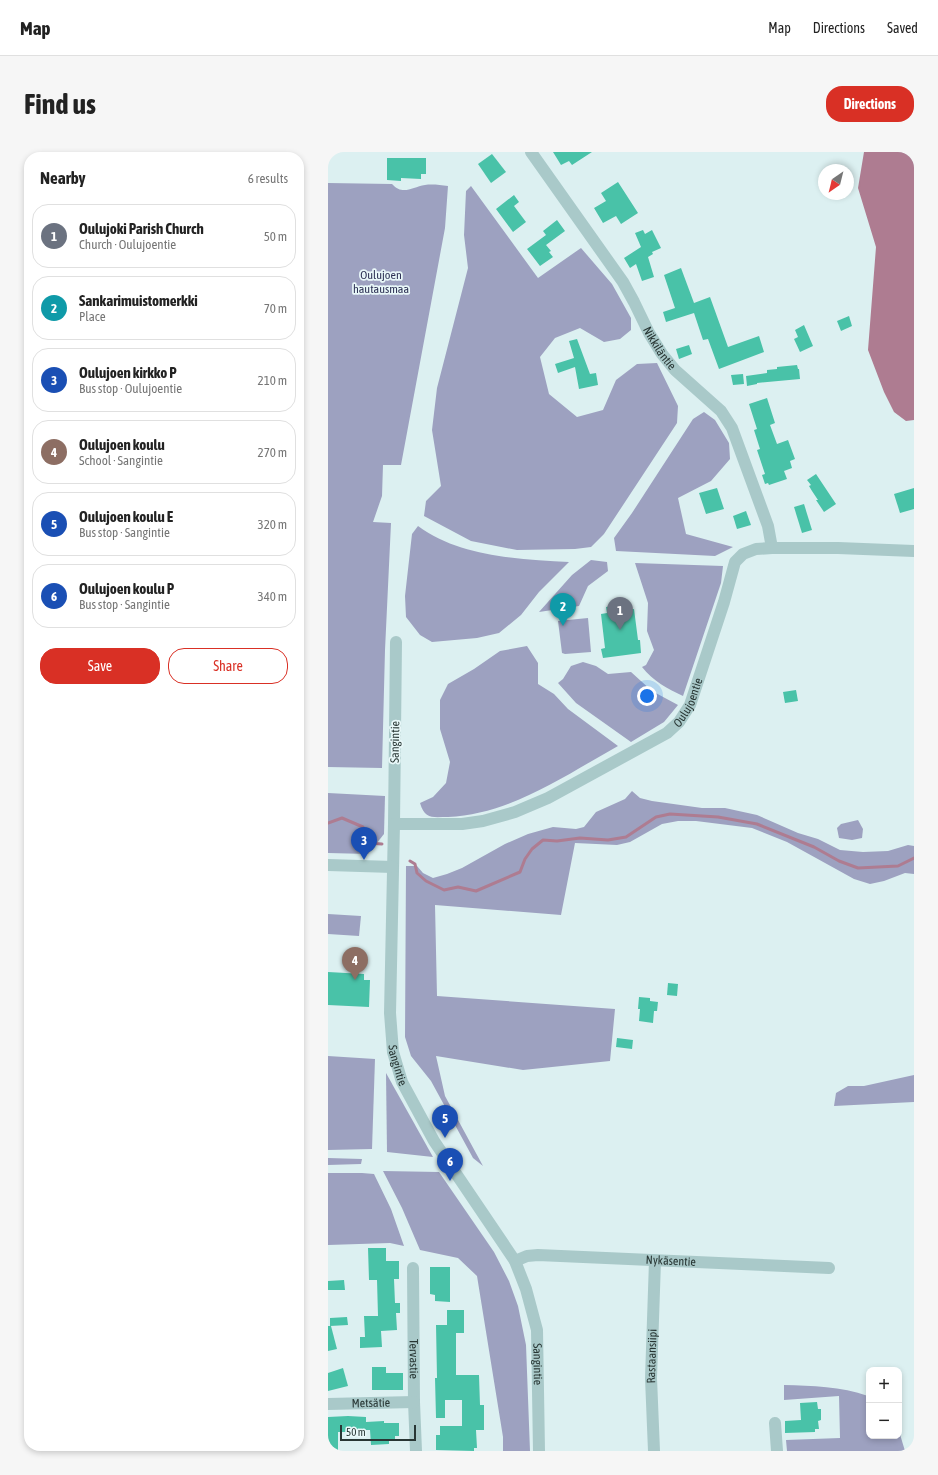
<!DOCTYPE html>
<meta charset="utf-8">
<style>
:root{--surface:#fff;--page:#f6f6f6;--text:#222;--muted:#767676;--line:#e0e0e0;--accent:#d93025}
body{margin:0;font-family:"Asap Condensed",sans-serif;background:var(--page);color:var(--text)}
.controls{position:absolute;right:12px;bottom:12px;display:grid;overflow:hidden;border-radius:8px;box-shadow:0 2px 6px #0003}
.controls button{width:36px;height:36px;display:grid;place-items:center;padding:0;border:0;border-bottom:1px solid var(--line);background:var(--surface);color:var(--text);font:20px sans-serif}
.compass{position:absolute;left:490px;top:12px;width:36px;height:36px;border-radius:50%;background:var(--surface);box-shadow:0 2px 6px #0003;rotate:215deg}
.scale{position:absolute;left:12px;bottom:10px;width:76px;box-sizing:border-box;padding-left:4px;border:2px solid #283634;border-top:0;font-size:11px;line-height:14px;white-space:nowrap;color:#283634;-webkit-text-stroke:3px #e9f8f9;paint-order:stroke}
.you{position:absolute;left:319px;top:544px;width:14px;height:14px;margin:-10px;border:3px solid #fff;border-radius:50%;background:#1a73e8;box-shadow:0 0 0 6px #1a73e833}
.badge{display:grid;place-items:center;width:26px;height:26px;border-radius:50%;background:var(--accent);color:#fff;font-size:13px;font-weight:700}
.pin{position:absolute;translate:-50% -33px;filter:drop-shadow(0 1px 2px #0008)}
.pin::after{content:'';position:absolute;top:21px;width:14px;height:12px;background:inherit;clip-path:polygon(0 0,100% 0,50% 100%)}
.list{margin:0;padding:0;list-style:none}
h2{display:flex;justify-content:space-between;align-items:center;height:52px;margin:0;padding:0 16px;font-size:17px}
h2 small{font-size:13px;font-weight:400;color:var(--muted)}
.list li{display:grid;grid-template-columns:26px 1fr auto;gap:12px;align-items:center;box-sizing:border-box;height:64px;margin:0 8px 8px;padding:0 8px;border:1px solid var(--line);border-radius:16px}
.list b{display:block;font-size:15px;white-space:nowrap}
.list p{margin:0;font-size:13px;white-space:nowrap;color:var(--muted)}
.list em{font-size:13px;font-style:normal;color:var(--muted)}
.actions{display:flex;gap:8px;padding:12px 16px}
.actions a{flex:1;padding:9px 0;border:1px solid var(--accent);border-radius:16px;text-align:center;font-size:14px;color:var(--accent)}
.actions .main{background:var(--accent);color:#fff}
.map{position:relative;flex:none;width:586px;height:1299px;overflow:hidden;border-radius:16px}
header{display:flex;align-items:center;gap:24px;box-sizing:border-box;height:56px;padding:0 20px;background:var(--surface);border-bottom:1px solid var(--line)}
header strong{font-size:19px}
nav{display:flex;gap:22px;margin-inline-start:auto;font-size:14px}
.intro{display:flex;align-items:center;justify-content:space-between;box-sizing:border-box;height:96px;padding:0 24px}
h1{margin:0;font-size:28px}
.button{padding:10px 18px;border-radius:16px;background:var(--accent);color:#fff;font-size:14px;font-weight:700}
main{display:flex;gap:24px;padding:0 24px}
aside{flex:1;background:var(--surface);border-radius:16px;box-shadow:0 2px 6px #0003}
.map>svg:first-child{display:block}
</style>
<header>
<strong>Map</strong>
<nav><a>Map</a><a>Directions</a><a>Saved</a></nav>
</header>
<div class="intro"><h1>Find us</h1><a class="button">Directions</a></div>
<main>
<aside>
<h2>Nearby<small>6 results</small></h2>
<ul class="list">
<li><span class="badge" style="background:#6b7280">1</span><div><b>Oulujoki Parish Church</b><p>Church · Oulujoentie</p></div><em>50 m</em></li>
<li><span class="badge" style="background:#0f9aa8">2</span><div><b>Sankarimuistomerkki</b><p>Place</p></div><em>70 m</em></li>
<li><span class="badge" style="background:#1a4fb4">3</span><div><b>Oulujoen kirkko P</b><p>Bus stop · Oulujoentie</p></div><em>210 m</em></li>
<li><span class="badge" style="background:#8d6e63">4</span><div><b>Oulujoen koulu</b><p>School · Sangintie</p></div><em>270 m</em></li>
<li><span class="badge" style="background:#1a4fb4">5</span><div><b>Oulujoen koulu E</b><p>Bus stop · Sangintie</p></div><em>320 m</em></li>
<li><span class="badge" style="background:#1a4fb4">6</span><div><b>Oulujoen koulu P</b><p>Bus stop · Sangintie</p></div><em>340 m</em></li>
</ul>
<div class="actions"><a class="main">Save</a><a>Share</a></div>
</aside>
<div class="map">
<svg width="586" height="1299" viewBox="0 0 586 1299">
<rect width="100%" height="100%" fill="#dcf0f1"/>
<g fill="#9da1c0">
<path d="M 0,31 L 64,32 C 75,44 84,35 97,33 C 104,32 112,33 120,34 L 117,76 L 73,313 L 55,313 L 54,344 L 45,370 L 63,371 L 57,498 L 54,616 L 0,615 Z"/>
<path d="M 143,34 L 210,126 L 253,96 L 284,132 L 303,166 L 303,178 L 292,187 L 276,190 L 252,176 L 227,186 L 212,205 L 221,242 L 249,265 L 275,258 L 288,228 L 309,212 L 329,211 L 350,254 L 349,271 L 276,382 L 263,395 L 247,397 L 189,398 L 143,389 L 96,364 L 98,349 L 113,334 L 104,278 L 109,236 L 140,116 L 136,83 L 138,39 Z"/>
<path d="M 376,260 L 387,268 L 401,291 L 402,307 L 383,329 L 350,346 L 358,382 L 405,395 L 387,404 L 288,399 L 286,386 L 304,361 L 365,267 Z"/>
<path d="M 90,374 C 132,405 190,407 241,410 L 211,440 L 193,463 L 171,481 L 149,486 L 104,490 L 92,483 L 78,465 L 77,444 L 84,382 Z"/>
<path d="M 263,408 L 279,410 L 280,419 L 260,434 L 251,454 L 211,460 L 244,423 Z"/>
<path d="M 307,411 L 395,414 L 393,431 L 355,544 C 340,537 325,529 314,515 L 318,513 L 326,498 L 319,479 L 320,451 Z"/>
<path d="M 260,466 L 263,500 L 237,502 L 234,501 L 230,469 Z"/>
<path d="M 199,494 L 210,511 L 210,532 L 226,542 L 240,557 L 290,594 C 236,624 183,662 120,665 C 105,665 97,668 92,651 L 105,645 L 118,631 L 122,610 L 112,577 L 112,548 L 120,532 L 146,517 L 172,499 Z"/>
<path d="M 255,510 L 268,514 L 280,522 L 303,520 L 324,539 L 350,553 L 336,570 L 303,590 L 248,551 L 230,531 L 235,527 L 243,514 Z"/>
<path d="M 304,639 L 312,646 L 324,649 L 374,656 L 397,656 L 429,663 L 470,681 L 490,687 L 512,698 L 535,700 L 560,699 L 580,693 L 586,694 L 586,722 L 577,721 L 556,729 L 542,732 L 526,727 L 459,690 L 424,676 L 368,669 L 350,669 L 334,672 L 302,690 L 289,693 L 247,691 L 233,763 L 107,753 L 109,844 L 287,857 L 282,909 L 195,918 L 108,904 L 117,944 L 155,1014 L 145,1006 L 103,929 L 83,904 L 77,885 L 78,714 L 89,714 L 95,721 L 105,726 L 119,722 L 134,716 L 177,692 L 200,682 L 225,675 L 248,677 L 256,675 L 268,660 L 297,647 Z"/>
<path d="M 0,641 L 57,644 L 56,682 L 40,702 L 0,701 Z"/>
<path d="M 530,668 L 535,677 L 534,686 L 524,688 L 511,686 L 509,676 L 513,672 Z"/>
<path d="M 0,762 L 33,764 L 31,784 L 0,782 Z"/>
<path d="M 0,904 L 47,907 L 44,997 L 0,998 Z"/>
<path d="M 58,921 L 105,1005 L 59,1000 Z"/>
<path d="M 586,923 L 586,950 L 506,954 L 508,941 L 520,934 L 536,934 Z"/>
<path d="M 0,1006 L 34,1007 L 33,1012 L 0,1013 Z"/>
<path d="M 55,1019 L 111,1020 L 166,1100 L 181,1129 L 190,1154 L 198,1193 L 202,1299 L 175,1299 L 175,1285 L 149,1124 L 130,1106 L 92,1098 L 74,1056 Z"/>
<path d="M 0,1021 L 34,1021 L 46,1022 L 63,1057 L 76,1094 L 62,1091 L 0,1093 Z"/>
<path d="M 456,1233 C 484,1234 513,1234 540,1244 L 541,1245 L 541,1284 L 571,1284 L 571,1279 L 577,1299 L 459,1299 L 458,1288 L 512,1286 L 511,1244 L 456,1248 Z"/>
</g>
<path fill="#ae7c91" d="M 536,0 L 586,0 L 586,268 L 578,269 L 566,260 L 556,240 L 540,198 L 548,95 L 530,36 Z"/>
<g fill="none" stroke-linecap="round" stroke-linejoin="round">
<g stroke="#ae7c91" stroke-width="3">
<path d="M 0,671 L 14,666 L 35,675 L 39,691 L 54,692"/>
<path d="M 82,709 L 87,712 L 89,721 L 98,729 L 116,738 L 130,735 L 148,739 L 192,720 L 197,707 L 204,697 L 215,688 L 229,689 L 252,686 L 280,688 L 298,685 L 328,665 L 342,662 L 390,665 L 429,672 L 486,695 L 511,709 L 530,716 L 570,714 L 586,706"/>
</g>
</g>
<g fill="#49c2a8">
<path d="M 225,0 L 264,0 L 244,13 L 241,9 L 233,13 Z"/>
<path d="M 164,2 L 178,20 L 163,31 L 150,12 Z"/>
<path d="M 59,6 L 98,6 L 98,22 L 93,22 L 93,27 L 73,26 L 73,29 L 59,28 Z"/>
<path d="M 290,30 L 310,61 L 293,72 L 288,64 L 275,71 L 266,56 L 278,49 L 273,41 Z"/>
<path d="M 186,43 L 191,50 L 186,54 L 198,70 L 185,80 L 168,57 Z"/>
<path d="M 229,68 L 237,79 L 218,93 L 223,99 L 221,100 L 225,105 L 212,114 L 199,97 L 218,83 L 215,79 Z"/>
<path d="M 315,78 L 317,82 L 324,78 L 333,96 L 324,100 L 325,102 L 320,105 L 326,125 L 314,129 L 308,112 L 302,116 L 296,106 L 313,95 L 307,81 Z"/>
<path d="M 353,116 L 366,151 L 382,145 L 400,195 L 431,184 L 436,200 L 391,217 L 380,187 L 375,188 L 366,161 L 338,170 L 335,160 L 347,156 L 336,123 Z"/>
<path d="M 521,164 L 524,174 L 513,179 L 509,169 Z"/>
<path d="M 476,173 L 485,194 L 472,200 L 466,187 L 470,185 L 467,178 Z"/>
<path d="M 249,187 L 262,222 L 268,221 L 270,233 L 251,237 L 247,215 L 230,221 L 227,212 L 246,206 L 241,189 Z"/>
<path d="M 361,193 L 364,202 L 351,207 L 348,197 Z"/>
<path d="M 469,213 L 470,217 L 471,217 L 472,227 L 429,231 L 429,232 L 419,234 L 418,224 L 439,221 L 439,218 L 449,217 L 449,215 Z"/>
<path d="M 415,222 L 416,232 L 405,233 L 403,223 Z"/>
<path d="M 439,246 L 447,271 L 442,273 L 449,292 L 460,288 L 467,307 L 462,309 L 464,316 L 456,319 L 459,327 L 441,333 L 440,331 L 437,332 L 434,323 L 437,322 L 429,298 L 432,297 L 426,278 L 429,277 L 421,252 Z"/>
<path d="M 488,322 L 508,352 L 496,360 L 488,348 L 490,348 L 484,339 L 481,334 L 483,333 L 479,328 Z"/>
<path d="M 389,336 L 396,357 L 378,362 L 371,341 Z"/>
<path d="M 586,336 L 586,357 L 572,361 L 566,342 Z"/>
<path d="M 476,352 L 484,378 L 474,381 L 466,355 Z"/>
<path d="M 418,359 L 423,373 L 409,377 L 405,364 Z"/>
<path d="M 300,452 L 300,458 L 306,457 L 310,488 L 312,488 L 313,501 L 275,506 L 273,497 L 277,496 L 273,462 L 279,461 L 278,455 Z"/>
<path d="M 468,538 L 470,549 L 457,551 L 455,540 Z"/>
<path d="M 0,820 L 36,822 L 36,828 L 42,828 L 41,855 L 0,853 Z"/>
<path d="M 340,831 L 350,832 L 349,844 L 339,843 Z"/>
<path d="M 311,845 L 322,846 L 322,849 L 330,850 L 329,859 L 326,859 L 325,871 L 311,869 L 312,857 L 310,857 Z"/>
<path d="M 289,886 L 305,888 L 304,897 L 288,895 Z"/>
<path d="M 40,1096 L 58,1096 L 58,1109 L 71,1109 L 71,1127 L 66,1127 L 67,1151 L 72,1151 L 72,1161 L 68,1161 L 69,1178 L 53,1179 L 54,1195 L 32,1196 L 32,1185 L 37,1185 L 36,1164 L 50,1164 L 49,1128 L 41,1128 Z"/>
<path d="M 102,1115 L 122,1115 L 122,1150 L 107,1149 L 107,1143 L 102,1142 Z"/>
<path d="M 16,1128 L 17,1138 L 0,1138 L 0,1129 Z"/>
<path d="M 119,1158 L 136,1158 L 136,1181 L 128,1181 L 128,1223 L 151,1223 L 152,1253 L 156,1253 L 156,1278 L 148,1278 L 149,1296 L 146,1296 L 146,1299 L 108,1298 L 108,1283 L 112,1283 L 112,1274 L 134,1274 L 134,1248 L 117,1248 L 117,1266 L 108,1266 L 107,1226 L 109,1226 L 108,1173 L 119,1173 Z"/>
<path d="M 19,1165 L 20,1173 L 2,1174 L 2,1166 Z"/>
<path d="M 0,1174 L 3,1174 L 9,1197 L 0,1199 Z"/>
<path d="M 44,1215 L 58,1215 L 58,1221 L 75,1221 L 75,1238 L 44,1238 Z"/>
<path d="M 15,1216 L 20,1234 L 0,1239 L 0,1221 Z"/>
<path d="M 489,1250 L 490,1257 L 493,1257 L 493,1268 L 490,1269 L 491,1277 L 487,1277 L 487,1280 L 457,1281 L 457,1269 L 473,1268 L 472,1251 Z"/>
<path d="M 20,1264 L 38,1265 L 38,1270 L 56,1269 L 56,1271 L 71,1271 L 71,1284 L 67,1284 L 67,1288 L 61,1288 L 61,1292 L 43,1293 L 42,1278 L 20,1278 L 20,1280 L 10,1280 L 10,1298 L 0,1298 L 0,1265 Z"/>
</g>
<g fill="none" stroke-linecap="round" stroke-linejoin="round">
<g stroke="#a9c9c9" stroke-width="12">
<path id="s1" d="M 203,0 L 295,130 L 306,150 L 321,181 L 334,202 L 347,218 L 393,259 L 404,276 L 440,374 L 444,396"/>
<path id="s2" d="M 68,490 L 66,672 L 62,861 L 65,900 L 74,930 L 106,989 L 187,1109 L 198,1137 L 209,1178 L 211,1299"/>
<path id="s3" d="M 66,672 L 134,672 L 155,669 L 187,660 L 220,646 L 339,581 L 351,570 L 362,553 L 396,450 L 407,410 L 415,402 L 428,397 L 444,396 L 510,396 L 586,399"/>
<path d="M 0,713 L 65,715"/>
<path id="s4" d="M 187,1109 L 199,1104 L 210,1103 L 501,1116"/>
<path id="s5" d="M 85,1116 L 86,1250 L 88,1299"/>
<path id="s6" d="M 0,1252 L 86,1250"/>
<path d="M 447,1271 L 449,1299"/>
<path id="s7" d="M 326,1299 L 323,1226 L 327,1109"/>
</g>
</g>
<g text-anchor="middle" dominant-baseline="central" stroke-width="3.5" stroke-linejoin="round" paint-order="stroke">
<g font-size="12" fill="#2d3154" stroke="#e9f8f9">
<text x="53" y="123">Oulujoen<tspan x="53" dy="14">hautausmaa</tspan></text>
</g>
<g font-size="12" fill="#283634" stroke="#e9f8f9">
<text stroke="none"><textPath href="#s1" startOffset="235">Nikkiläntie</textPath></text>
<text stroke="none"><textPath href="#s3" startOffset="332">Oulujoentie</textPath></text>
<text transform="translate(67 590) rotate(-89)">Sangintie</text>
<text stroke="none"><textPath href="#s2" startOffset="424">Sangintie</textPath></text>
<text stroke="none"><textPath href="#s4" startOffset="157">Nykäsentie</textPath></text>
<text stroke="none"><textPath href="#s7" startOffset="95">Rastaansiipi</textPath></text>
<text stroke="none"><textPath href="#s5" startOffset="91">Tervastie</textPath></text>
<text stroke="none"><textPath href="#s2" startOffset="760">Sangintie</textPath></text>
<text stroke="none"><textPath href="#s6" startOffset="43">Metsätie</textPath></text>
</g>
</g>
</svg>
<div class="controls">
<button>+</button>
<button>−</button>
</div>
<svg class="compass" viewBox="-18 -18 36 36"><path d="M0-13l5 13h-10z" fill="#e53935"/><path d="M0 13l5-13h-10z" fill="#767676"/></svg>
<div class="scale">50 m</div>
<div class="you"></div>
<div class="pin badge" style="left:292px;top:478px;background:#6b7280">1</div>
<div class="pin badge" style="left:235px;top:474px;background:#0f9aa8">2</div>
<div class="pin badge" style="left:36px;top:708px;background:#1a4fb4">3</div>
<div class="pin badge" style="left:27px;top:828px;background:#8d6e63">4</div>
<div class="pin badge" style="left:117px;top:986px;background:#1a4fb4">5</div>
<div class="pin badge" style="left:122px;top:1029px;background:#1a4fb4">6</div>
</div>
</main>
